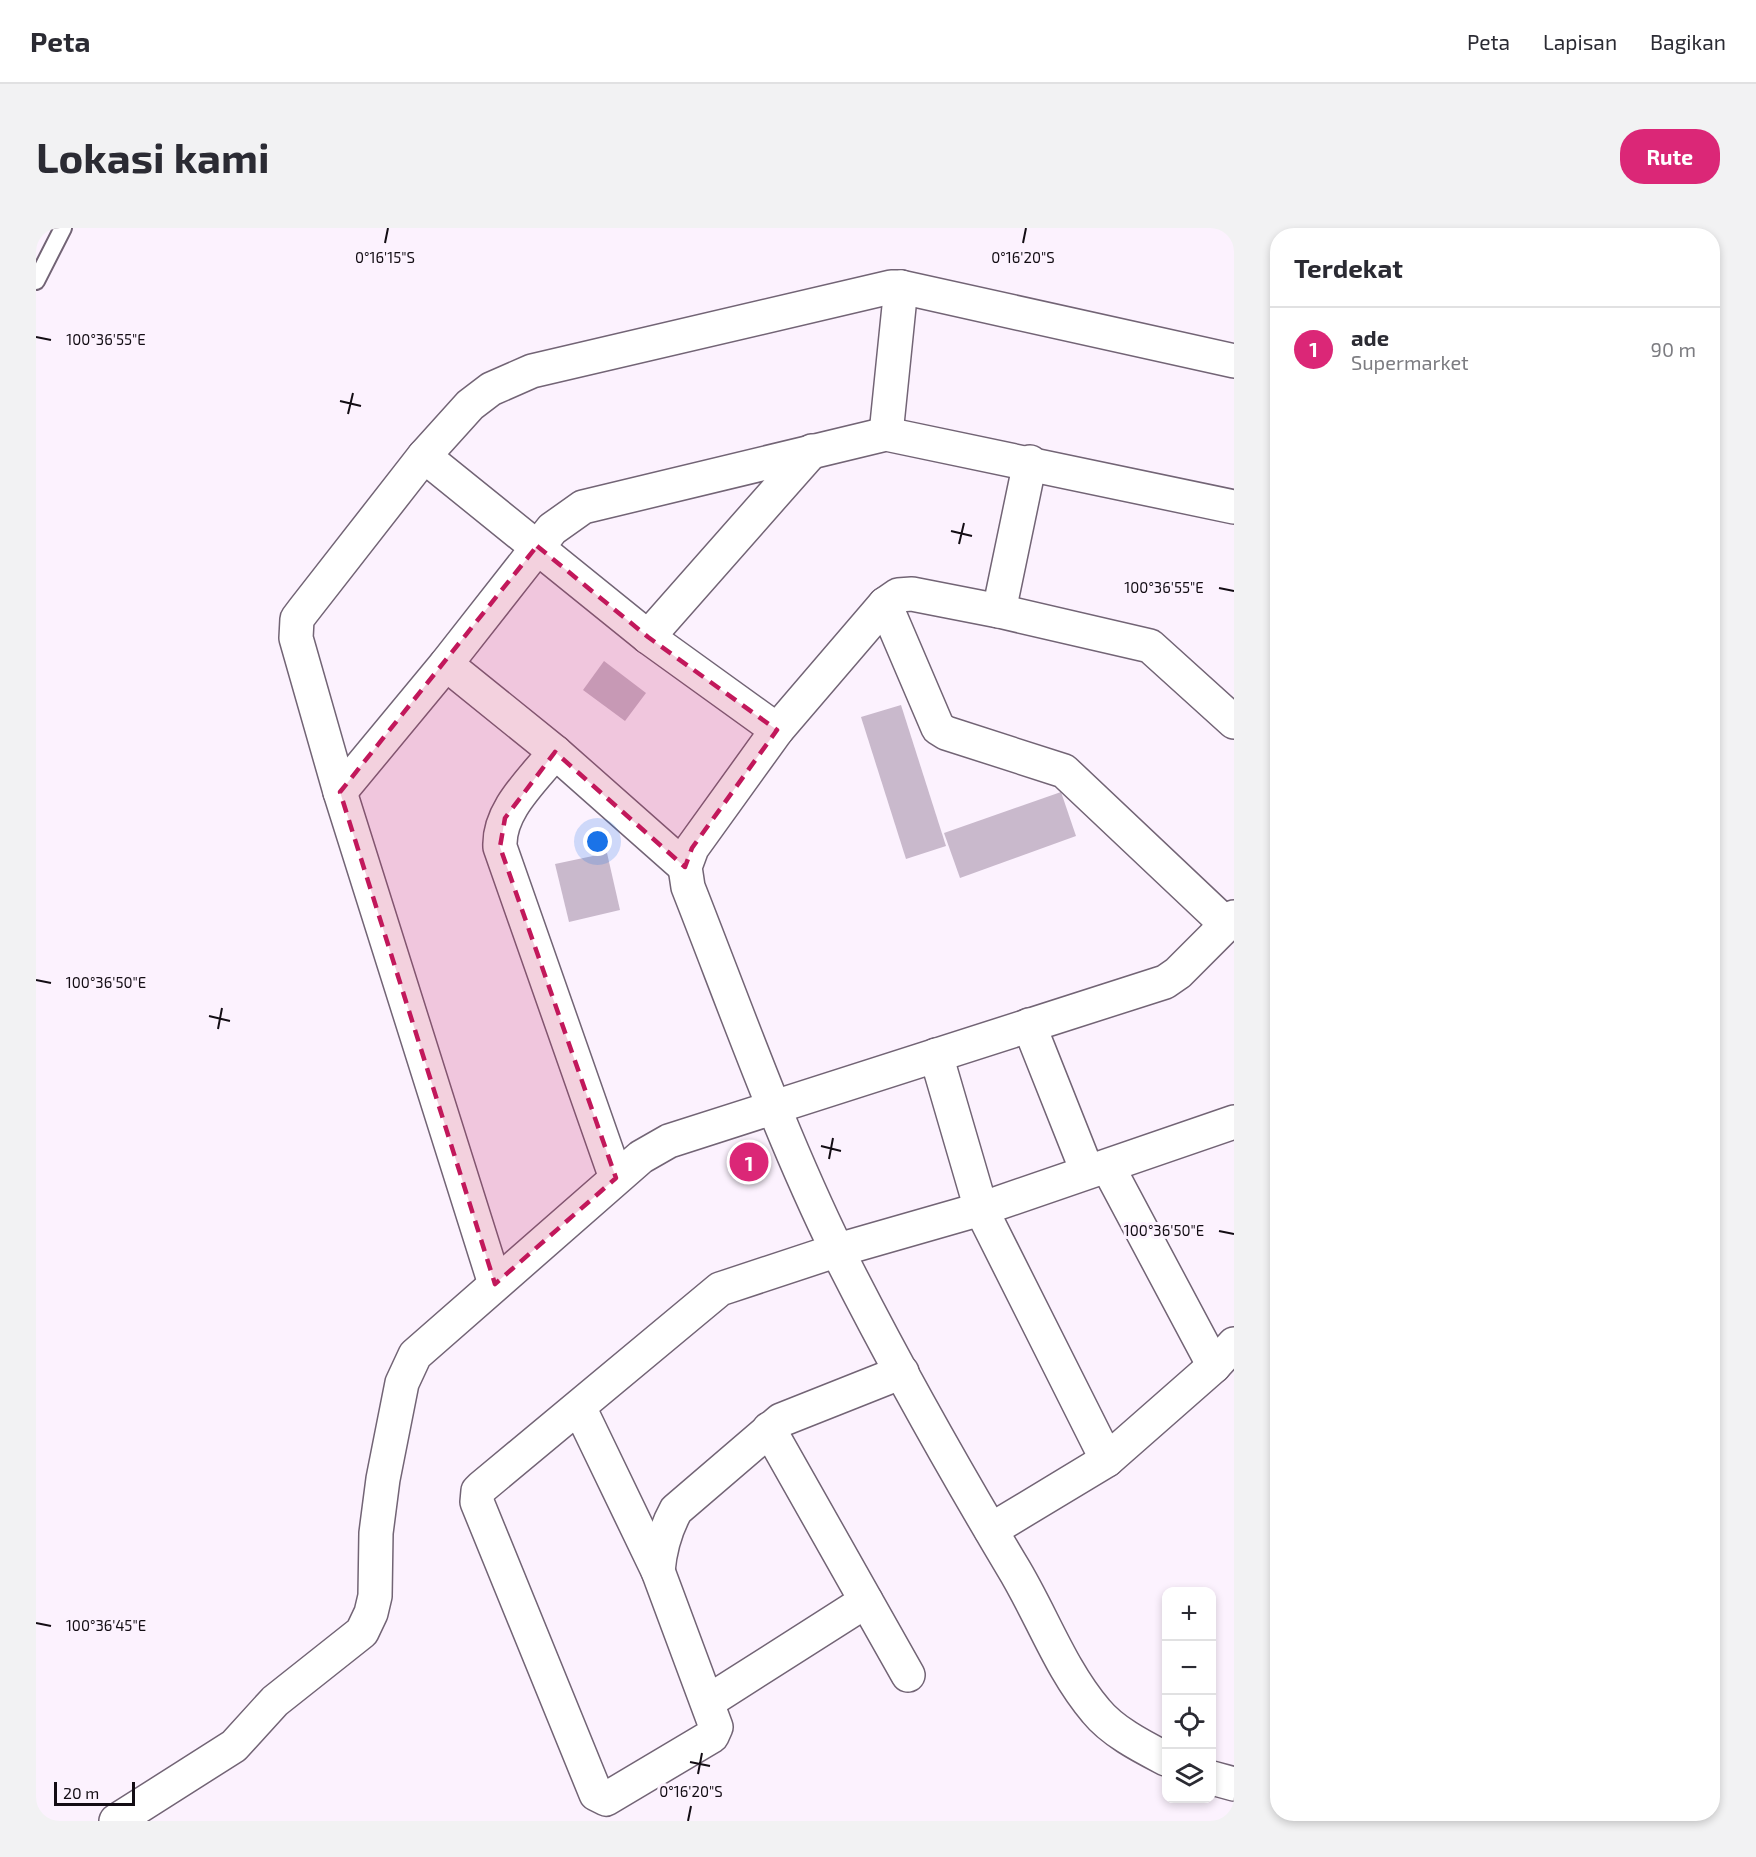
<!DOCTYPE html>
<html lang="id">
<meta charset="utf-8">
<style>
:root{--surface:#fff;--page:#f2f2f3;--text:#2b2b33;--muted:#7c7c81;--line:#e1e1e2;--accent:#db2777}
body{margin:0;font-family:"Exo 2",sans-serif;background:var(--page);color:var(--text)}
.controls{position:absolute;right:18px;bottom:18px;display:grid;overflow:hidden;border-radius:12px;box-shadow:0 3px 9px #0003}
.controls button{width:54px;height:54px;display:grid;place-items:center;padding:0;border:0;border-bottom:2px solid var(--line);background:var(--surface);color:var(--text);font:30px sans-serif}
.scale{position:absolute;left:18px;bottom:15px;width:81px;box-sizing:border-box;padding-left:6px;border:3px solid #130d14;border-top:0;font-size:16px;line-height:21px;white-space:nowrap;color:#130d14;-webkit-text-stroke:4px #fcf2fe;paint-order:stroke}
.you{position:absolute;left:562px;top:614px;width:21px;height:21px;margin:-15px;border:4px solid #fff;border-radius:50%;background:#1a73e8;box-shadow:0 0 0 9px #1a73e833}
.badge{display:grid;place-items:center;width:39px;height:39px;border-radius:50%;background:var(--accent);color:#fff;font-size:20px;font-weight:700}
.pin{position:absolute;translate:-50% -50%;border:3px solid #fff;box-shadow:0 2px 6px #0006}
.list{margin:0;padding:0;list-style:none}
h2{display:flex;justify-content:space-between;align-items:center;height:78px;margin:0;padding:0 24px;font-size:26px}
h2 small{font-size:20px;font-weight:400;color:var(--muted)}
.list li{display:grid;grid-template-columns:39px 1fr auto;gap:18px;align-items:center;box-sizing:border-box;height:84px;padding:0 24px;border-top:2px solid var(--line)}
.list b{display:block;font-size:22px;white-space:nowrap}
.list p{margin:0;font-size:20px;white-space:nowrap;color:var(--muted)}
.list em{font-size:20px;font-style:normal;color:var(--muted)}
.icon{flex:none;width:33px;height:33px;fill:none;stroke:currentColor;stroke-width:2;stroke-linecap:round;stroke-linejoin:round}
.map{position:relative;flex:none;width:1198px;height:1593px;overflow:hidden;border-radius:24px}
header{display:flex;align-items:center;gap:36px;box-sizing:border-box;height:84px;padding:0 30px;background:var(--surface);border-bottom:2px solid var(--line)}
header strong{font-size:28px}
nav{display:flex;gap:33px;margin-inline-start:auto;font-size:21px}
.intro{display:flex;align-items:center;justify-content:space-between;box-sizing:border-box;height:144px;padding:0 36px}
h1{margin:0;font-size:42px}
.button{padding:15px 27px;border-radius:24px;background:var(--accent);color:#fff;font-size:21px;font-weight:700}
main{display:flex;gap:36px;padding:0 36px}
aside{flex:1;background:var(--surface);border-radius:24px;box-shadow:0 3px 9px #0003}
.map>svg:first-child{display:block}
</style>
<header>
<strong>Peta</strong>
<nav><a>Peta</a><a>Lapisan</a><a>Bagikan</a></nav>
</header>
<div class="intro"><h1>Lokasi kami</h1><a class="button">Rute</a></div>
<main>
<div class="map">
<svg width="1198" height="1593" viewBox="0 0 1198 1593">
<rect width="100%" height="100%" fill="#fcf2fe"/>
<g fill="#c9b9cc">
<path d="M 568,433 L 610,465 L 589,493 L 547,462 Z"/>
<path d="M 865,477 L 910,618 L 870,631 L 825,489 Z"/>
<path d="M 1025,564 L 1040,608 L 924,650 L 908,605 Z"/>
<path d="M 571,625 L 584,682 L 533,694 L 519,636 Z"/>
</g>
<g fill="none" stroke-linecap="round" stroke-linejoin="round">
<defs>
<path id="service" d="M 0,53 L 27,0"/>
<g id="minor">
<path d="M 850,206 L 865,59"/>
<path d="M 388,228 L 612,409 L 741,502"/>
<path d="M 849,376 L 902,500 L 910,505 L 1028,543 L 1191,697"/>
<path d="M 963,383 L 994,234"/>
<path d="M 612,409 L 776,223"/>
<path d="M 410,436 L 519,524 L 649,639"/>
<path d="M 519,524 C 498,551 462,582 464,619 L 580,950"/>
<path d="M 304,564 L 410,436 L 516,301 L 547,279 L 850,206 L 1198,279"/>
<path d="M 993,797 L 1051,943"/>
<path d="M 900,827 L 945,981 L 1071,1232"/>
<path d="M 1072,939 L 1178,1138"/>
<path d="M 459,1056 L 304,564 L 260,410 L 261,391 L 267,383 L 388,228 L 434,177 L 455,161 L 496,143 L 855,59 L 865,59 L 1198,133"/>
<path d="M 543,1179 L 622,1343 L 680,1499 L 676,1508 L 570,1571 L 560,1566 L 441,1274 L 442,1263 L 446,1259 L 684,1061 L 802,1022 L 945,981 L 1198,894"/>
<path d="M 733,1201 L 872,1447"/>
<path d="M 955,1302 L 1071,1232 L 1178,1138 L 1198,1116"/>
<path d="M 622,1343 C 624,1320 629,1302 640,1282 L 745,1192 L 866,1144"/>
<path d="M 673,1473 L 830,1373"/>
<path d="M 1130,1531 C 1107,1519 1077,1504 1060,1483 C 1024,1441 1005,1385 976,1338 C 915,1236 856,1131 802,1024 C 744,906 700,781 652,659 L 649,639 L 656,620 L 741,502 L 849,376 L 862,367 L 876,366 L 963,383 L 1114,418 L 1198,494"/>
<path d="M 1176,1550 L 1198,1556"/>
<path d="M 80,1593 L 198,1518 L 239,1473 L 326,1404 L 335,1385 L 339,1368 L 340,1305 L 347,1251 L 366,1155 L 379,1127 L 605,929 L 633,913 L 1129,754 L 1142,745 L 1198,689"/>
</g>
</defs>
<use href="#service" stroke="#726475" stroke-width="20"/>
<use href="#minor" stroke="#726475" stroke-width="36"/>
<use href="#service" stroke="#fff" stroke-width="16"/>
<use href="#minor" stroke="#fff" stroke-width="33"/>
</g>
<path fill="#c2185b" fill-opacity="0.2" stroke="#c2185b" stroke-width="4.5" stroke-dasharray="12 8" stroke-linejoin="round" d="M 501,318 L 612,409 L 741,502 L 656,620 L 649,639 L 519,524 L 469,590 L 464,619 L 580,950 L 459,1056 L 304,564 Z"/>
<path fill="none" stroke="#130d14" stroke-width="2" d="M 349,15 L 352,0M 987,15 L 990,0M 0,109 L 15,112M 304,173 L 325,178M 312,186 L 317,165M 915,303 L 936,308M 923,316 L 928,295M 1183,360 L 1198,363M 0,752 L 15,755M 173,788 L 194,793M 182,801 L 186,780M 785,918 L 805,923M 793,931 L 797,910M 1183,1003 L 1198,1006M 0,1395 L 15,1398M 654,1534 L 674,1538M 662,1546 L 666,1525M 652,1593 L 655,1578"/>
<g font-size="15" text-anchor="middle" fill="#130d14" stroke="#fcf2fe" stroke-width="6" stroke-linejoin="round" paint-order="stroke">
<text x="349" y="35">0°16'15"S</text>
<text x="987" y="35">0°16'20"S</text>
<text x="70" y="117">100°36'55"E</text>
<text x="1128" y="365">100°36'55"E</text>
<text x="70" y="760">100°36'50"E</text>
<text x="1128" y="1008">100°36'50"E</text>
<text x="70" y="1403">100°36'45"E</text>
<text x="655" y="1569">0°16'20"S</text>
</g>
</svg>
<div class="controls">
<button>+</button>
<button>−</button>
<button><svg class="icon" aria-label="locate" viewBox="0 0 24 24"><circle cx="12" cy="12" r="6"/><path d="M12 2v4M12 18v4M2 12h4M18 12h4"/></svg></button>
<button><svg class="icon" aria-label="layers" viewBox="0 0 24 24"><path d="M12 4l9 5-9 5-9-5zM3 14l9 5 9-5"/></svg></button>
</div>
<div class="scale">20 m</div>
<div class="you"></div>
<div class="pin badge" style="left:713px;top:934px">1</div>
</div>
<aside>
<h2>Terdekat<small></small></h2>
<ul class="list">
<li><span class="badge">1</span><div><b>ade</b><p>Supermarket</p></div><em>90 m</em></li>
</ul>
</aside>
</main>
